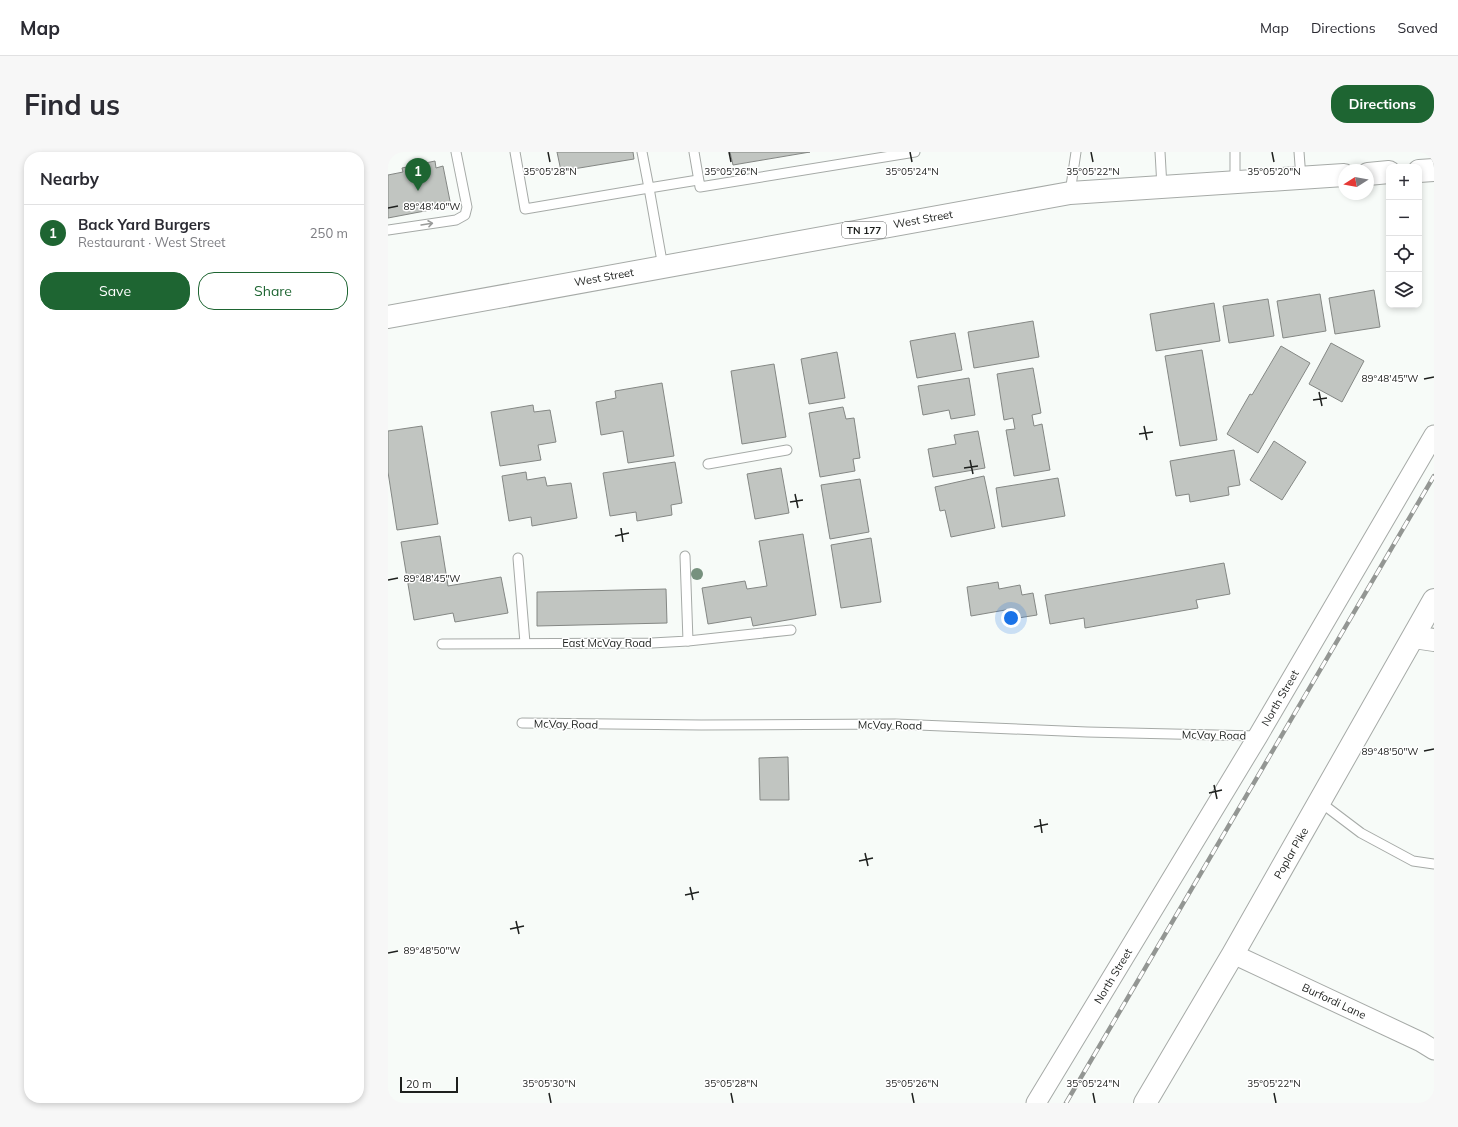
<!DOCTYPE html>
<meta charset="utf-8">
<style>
:root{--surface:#fff;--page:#f7f7f7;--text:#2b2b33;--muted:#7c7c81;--line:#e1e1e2;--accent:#1e6532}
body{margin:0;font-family:Mulish,sans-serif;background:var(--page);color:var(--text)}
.controls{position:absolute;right:12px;top:12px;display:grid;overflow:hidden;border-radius:8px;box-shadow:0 2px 6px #0003}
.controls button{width:36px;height:36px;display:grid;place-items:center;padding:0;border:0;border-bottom:1px solid var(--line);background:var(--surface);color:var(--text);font:20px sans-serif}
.compass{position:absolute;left:950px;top:12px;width:36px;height:36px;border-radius:50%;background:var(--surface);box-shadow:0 2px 6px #0003;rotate:259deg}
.scale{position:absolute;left:12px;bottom:10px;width:58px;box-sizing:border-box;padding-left:4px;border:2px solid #1e201e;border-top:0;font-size:11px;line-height:14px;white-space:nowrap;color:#1e201e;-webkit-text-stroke:3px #fff;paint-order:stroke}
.you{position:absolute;left:623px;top:466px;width:14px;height:14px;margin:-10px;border:3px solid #fff;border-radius:50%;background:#1a73e8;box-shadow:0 0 0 6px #1a73e833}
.badge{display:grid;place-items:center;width:26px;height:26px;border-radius:50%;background:var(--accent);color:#fff;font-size:13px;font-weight:700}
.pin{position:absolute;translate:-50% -33px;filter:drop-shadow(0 1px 2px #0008)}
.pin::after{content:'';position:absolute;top:21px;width:14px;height:12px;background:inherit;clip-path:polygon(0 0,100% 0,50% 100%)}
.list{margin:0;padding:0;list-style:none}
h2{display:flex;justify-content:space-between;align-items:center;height:52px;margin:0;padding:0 16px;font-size:17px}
h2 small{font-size:13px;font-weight:400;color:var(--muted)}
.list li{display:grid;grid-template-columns:26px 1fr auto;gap:12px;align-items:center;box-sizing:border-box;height:56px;padding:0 16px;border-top:1px solid var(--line)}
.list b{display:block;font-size:15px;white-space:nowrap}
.list p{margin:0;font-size:13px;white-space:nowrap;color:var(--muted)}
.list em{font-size:13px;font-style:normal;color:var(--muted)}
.actions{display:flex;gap:8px;padding:12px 16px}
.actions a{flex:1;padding:9px 0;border:1px solid var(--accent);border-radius:16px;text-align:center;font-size:14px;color:var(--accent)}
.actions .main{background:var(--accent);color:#fff}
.icon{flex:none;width:22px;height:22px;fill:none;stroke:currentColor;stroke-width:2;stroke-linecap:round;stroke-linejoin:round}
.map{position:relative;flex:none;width:1046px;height:951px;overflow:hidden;border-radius:16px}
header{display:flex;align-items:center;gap:24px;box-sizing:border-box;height:56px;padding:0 20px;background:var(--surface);border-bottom:1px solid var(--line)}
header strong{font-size:19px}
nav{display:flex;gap:22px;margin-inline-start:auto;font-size:14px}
.intro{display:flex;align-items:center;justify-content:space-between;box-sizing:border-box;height:96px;padding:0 24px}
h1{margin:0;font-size:28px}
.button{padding:10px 18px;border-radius:16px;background:var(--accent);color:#fff;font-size:14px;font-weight:700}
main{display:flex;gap:24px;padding:0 24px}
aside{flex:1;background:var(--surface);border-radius:16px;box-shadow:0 2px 6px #0003}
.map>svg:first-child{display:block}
</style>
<header>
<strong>Map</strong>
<nav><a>Map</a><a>Directions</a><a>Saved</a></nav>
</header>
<div class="intro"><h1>Find us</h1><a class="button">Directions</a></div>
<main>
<aside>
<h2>Nearby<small></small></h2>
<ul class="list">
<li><span class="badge">1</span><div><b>Back Yard Burgers</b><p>Restaurant · West Street</p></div><em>250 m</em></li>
</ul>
<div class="actions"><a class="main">Save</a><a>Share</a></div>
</aside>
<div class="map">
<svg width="1046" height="951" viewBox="0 0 1046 951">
<rect width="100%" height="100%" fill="#f7fbf8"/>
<g fill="#c1c5c1" stroke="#848784">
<path d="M 169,0 L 245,0 L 246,7 L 173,19 Z"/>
<path d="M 342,0 L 422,0 L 345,13 Z"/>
<path d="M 47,9 L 48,16 L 55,14 L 63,54 L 0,66 L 0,23 L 15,20 L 14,16 Z"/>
<path d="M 986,138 L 992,175 L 947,182 L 941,146 Z"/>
<path d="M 932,142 L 938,179 L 895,186 L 889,149 Z"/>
<path d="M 880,147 L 886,184 L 841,191 L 835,154 Z"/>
<path d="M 826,151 L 832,189 L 768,199 L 762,162 Z"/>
<path d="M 645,169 L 651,205 L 586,216 L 580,180 Z"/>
<path d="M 567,181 L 574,218 L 529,226 L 522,189 Z"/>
<path d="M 943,191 L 976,209 L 954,250 L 921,232 Z"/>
<path d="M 893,194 L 922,211 L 870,301 L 839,282 L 862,242 L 864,243 Z"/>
<path d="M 814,198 L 829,288 L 792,294 L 777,204 Z"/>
<path d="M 449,200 L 457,246 L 421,252 L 413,207 Z"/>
<path d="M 386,212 L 398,285 L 354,292 L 343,219 Z"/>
<path d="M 645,216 L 653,261 L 644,263 L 646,274 L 654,272 L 662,318 L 626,324 L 618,278 L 627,277 L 625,266 L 616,268 L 609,222 Z"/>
<path d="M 581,226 L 587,263 L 563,267 L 561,258 L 535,263 L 530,234 Z"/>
<path d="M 274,231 L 286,304 L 240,311 L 235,279 L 213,283 L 208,250 L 228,246 L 227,239 Z"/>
<path d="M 145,253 L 146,260 L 162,258 L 168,290 L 150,293 L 153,308 L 112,314 L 103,260 Z"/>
<path d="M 455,255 L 458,267 L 466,266 L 472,306 L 465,307 L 467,319 L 432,325 L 421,261 Z"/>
<path d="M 34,274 L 50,372 L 9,378 L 0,320 L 0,279 Z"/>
<path d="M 590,279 L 597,316 L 545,325 L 540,297 L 568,292 L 566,283 Z"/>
<path d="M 886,289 L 918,310 L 894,348 L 862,328 Z"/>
<path d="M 846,298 L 852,333 L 840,335 L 841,343 L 802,350 L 801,342 L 788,344 L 782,309 Z"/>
<path d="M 287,310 L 294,351 L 283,353 L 284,363 L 249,369 L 248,360 L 222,364 L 215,321 Z"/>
<path d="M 393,316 L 401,361 L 367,367 L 359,322 Z"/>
<path d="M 138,320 L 139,328 L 157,325 L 159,334 L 183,331 L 189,366 L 144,374 L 143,365 L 121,369 L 114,324 Z"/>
<path d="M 596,324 L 607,376 L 563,385 L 557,358 L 552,359 L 547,335 Z"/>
<path d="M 670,326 L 677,364 L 614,375 L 608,336 Z"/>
<path d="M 472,327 L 481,380 L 442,387 L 433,333 Z"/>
<path d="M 415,382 L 428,463 L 365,474 L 363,465 L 320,472 L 314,436 L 357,429 L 359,437 L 379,434 L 371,389 Z"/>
<path d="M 52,384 L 60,434 L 113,425 L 120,461 L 67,470 L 65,461 L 26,468 L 13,390 Z"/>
<path d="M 483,386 L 493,450 L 453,456 L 443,393 Z"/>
<path d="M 836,411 L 842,442 L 808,448 L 810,456 L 697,476 L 696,466 L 662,472 L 657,443 Z"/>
<path d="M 610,430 L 611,437 L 632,433 L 634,443 L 645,441 L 649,463 L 624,467 L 623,457 L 583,464 L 579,435 Z"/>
<path d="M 278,437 L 279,471 L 149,474 L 149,440 Z"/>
<path d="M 400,605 L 401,648 L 372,648 L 371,606 Z"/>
</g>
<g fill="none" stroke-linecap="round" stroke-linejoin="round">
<defs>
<g id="service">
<path d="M 127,0 L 137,57 L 261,36 L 275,115"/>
<path d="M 254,0 L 261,36 L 310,28"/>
<path d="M 306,0 L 312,35 L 527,0"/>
<path d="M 772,0 L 774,35"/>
<path d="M 847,0 L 847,30"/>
<path d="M 911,0 L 913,26"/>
<path d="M 682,41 L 688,0"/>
<path d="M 0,78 L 68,68 L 77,63 L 79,55 L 68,0"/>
<path d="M 320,312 L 399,298"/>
<path d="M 130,406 L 137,491"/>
<path d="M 300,489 L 403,478"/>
<path d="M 54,492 L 264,491 L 300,489 L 297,404"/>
<path d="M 134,571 L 313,573 L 507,572 L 699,580 L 870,584"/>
<path d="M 932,650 L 973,681 L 1025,709 L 1046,712"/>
</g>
<g id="minor">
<path d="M 845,802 L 1033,890 L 1046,898"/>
<path d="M 648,951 L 870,584 L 1046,283"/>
</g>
<path id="tertiary" d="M 1026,485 L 1046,488"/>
<path id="secondary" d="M 757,951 L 845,802 L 1046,448"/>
<g id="primary">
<path d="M 1031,19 L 1046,18"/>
<path d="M 980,22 L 1001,20"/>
<path d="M 0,165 L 682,41 L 956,23"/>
</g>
</defs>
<use href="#service" stroke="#a6aaa7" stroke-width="11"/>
<use href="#minor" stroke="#a6aaa7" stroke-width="21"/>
<use href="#tertiary" stroke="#a6aaa7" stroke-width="24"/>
<use href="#secondary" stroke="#a6aaa7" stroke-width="24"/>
<use href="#primary" stroke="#a6aaa7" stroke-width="24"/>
<use href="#service" stroke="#fff" stroke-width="9"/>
<use href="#minor" stroke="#fff" stroke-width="19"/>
<use href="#tertiary" stroke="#fff" stroke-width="22"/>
<use href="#secondary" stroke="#fff" stroke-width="22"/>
<use href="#primary" stroke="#fff" stroke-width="22"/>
<defs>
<path id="rail" d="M 678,951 L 1046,324"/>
</defs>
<use href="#rail" stroke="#939693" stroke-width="4.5"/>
<use href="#rail" stroke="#fff" stroke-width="3" stroke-dasharray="9" stroke-linecap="butt"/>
</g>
<circle fill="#77917e" cx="309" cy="422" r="6"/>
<defs><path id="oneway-shaft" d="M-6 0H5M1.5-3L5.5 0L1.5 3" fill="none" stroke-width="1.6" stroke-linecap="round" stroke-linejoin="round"/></defs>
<use stroke="#9a9b9a" href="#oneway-shaft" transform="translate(39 72) rotate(-9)"/>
<path fill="none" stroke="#1e201e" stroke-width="1.5" d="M 160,0 L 162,10M 341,0 L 343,10M 522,0 L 524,10M 703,0 L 705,10M 884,0 L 886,10M 0,56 L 10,54M 1036,227 L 1046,225M 931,240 L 934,254M 925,248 L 939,246M 756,274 L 759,288M 751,282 L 765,280M 582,308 L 585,322M 576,316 L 590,314M 407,342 L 410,356M 402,350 L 415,348M 233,376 L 235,390M 227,384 L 241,381M 0,428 L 10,426M 1036,599 L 1046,597M 826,633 L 829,647M 821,641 L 834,638M 652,667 L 654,681M 646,675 L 660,672M 477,701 L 480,714M 471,709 L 485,706M 302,735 L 305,748M 297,743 L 311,740M 128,769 L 131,782M 122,777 L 136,774M 0,801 L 10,799M 161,941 L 163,951M 343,941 L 345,951M 524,941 L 526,951M 705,941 L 707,951M 886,941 L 888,951"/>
<g text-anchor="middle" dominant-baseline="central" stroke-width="3" stroke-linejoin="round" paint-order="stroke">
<rect fill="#fff" stroke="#626362" stroke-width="1" x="454" y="70" width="44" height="16" rx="3"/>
<g font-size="10" font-weight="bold" fill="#1e201e">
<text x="476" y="78">TN 177</text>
</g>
<g font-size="11" fill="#1e201e" stroke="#fff">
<text transform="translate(535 67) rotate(-10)">West Street</text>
<text transform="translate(216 125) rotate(-10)">West Street</text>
<text x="219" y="491">East McVay Road</text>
<text transform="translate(892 546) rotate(-60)">North Street</text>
<text transform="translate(178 572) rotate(1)">McVay Road</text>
<text transform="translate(502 573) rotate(1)">McVay Road</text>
<text transform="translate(826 583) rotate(1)">McVay Road</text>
<text transform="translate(903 701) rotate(-60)">Poplar Pike</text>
<text transform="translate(725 824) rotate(-59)">North Street</text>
<text transform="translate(946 849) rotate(25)">Burfordi Lane</text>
</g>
</g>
<g font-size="10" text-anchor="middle" fill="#1e201e" stroke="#fff" stroke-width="3" stroke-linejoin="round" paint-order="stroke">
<text x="162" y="23">35°05'28"N</text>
<text x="343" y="23">35°05'26"N</text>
<text x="524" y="23">35°05'24"N</text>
<text x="705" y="23">35°05'22"N</text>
<text x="886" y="23">35°05'20"N</text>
<text x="44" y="58">89°48'40"W</text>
<text x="1002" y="230">89°48'45"W</text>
<text x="44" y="430">89°48'45"W</text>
<text x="1002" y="603">89°48'50"W</text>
<text x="44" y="802">89°48'50"W</text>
<text x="161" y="935">35°05'30"N</text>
<text x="343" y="935">35°05'28"N</text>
<text x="524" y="935">35°05'26"N</text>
<text x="705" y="935">35°05'24"N</text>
<text x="886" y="935">35°05'22"N</text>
</g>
</svg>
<div class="controls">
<button>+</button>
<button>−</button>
<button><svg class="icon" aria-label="locate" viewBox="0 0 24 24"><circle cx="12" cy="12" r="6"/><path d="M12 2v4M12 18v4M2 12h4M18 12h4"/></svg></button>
<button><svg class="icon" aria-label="layers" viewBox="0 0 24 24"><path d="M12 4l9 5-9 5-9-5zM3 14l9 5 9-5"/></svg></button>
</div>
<svg class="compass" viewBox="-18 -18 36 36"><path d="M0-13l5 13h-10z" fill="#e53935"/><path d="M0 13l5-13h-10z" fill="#7c7c81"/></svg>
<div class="scale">20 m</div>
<div class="you"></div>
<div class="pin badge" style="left:30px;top:39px">1</div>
</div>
</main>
